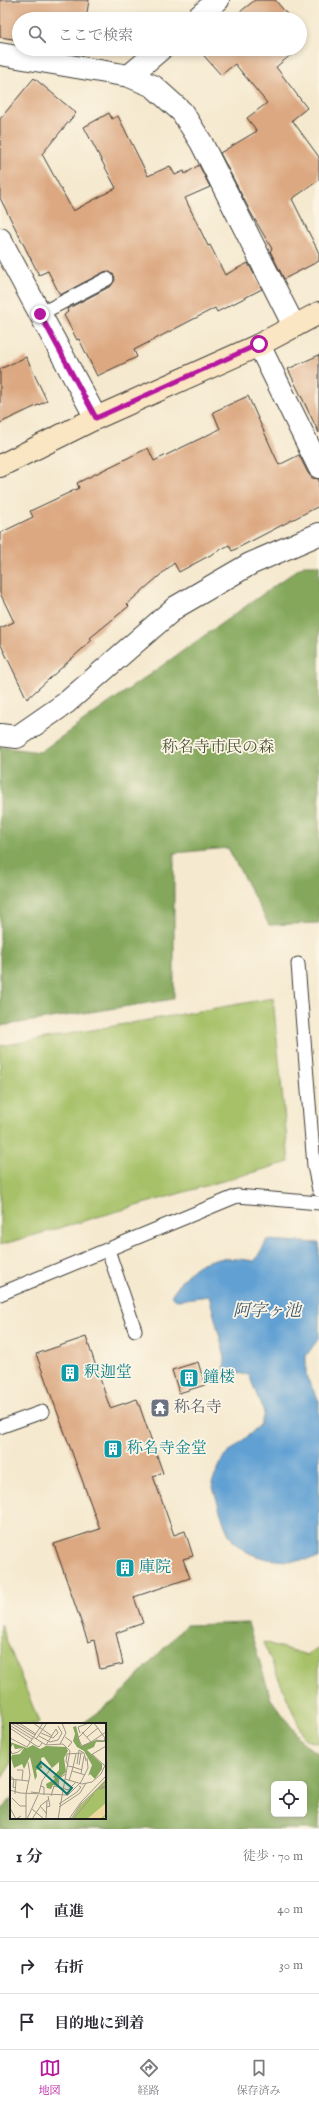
<!DOCTYPE html>
<html lang="ja">
<meta charset="utf-8">
<style>
:root{--surface:#fff;--page:#f2f2f3;--text:#2b2b33;--muted:#7c7c81;--line:#e1e1e2;--accent:#b5179e}
body{margin:0;font-family:"IM FELL English","Noto Serif JP",serif;background:var(--page);color:var(--text)}
.controls{position:absolute;right:12px;bottom:12px;display:grid;overflow:hidden;border-radius:6px;box-shadow:0 2px 6px #0003}
.controls button{width:36px;height:36px;display:grid;place-items:center;padding:0;border:0;border-bottom:1px solid var(--line);background:var(--surface);color:var(--text);font:20px sans-serif}
.stop{position:absolute;width:12px;height:12px;margin:-9px;border:3px solid #b5179e;border-radius:50%;background:#fff}
.stop.end{background:#b5179e;border-color:#fff;box-shadow:0 1px 4px #0008}
.list{margin:0;padding:0;list-style:none}
h2{display:flex;justify-content:space-between;align-items:center;height:52px;margin:0;padding:0 16px;font-size:17px}
h2 small{font-size:13px;font-weight:400;color:var(--muted)}
.list li{display:grid;grid-template-columns:26px 1fr auto;gap:12px;align-items:center;box-sizing:border-box;height:56px;padding:0 16px;border-top:1px solid var(--line)}
.list b{display:block;font-size:15px;white-space:nowrap}
.list em{font-size:13px;font-style:normal;color:var(--muted)}
.icon{flex:none;width:22px;height:22px;fill:none;stroke:currentColor;stroke-width:2;stroke-linecap:round;stroke-linejoin:round}
.map{position:relative;flex:none;width:319px;height:1829px;overflow:hidden}
.search{position:absolute;background:var(--surface);box-shadow:0 2px 6px #0003;left:12px;right:12px;top:12px;height:44px;display:flex;align-items:center;gap:10px;box-sizing:border-box;padding:0 14px;border-radius:22px;color:var(--muted);font-size:15px}
.sheet{height:220px;background:var(--surface)}
nav{display:flex;justify-content:space-around;align-items:center;box-sizing:border-box;height:56px;border-top:1px solid var(--line);background:var(--surface);font-size:11px;color:var(--muted)}
nav a{display:grid;justify-items:center;gap:2px}
nav .on{color:var(--accent)}
.map>svg:first-child{display:block}
</style>
<div class="map">
<svg width="319" height="1829" viewBox="0 0 319 1829">
<rect width="100%" height="100%" fill="#fcf5e5"/>
<filter id="ink" filterUnits="userSpaceOnUse"><feTurbulence type="fractalNoise" baseFrequency=".025" numOctaves="2"/><feDisplacementMap in="SourceGraphic" scale="8" xChannelSelector="R" yChannelSelector="G"/><feConvolveMatrix kernelMatrix="1 2 1 2 8 2 1 2 1" color-interpolation-filters="sRGB"/></filter>
<filter id="wash" filterUnits="userSpaceOnUse"><feTurbulence type="fractalNoise" baseFrequency=".012" numOctaves="4" result="noise"/><feDisplacementMap in="SourceGraphic" scale="16" xChannelSelector="R" yChannelSelector="G"/><feGaussianBlur stdDeviation="0.9" result="paint"/><feColorMatrix in="noise" values="0 0 0 0 0 0 0 0 0 0 0 0 0 0 0 0 0 1.4 0 .05"/><feComposite in="paint" operator="in"/></filter>
<g filter="url(#wash)">
<rect width="100%" height="100%" fill="#f5e9cf"/>
<g fill="#a6c168" stroke="#616e42">
<path d="M 273,998 L 289,1162 L 0,1245 L 0,1046 Z"/>
<path d="M 0,1624 L 39,1722 L 37,1724 L 11,1724 L 11,1764 L 0,1781 Z"/>
<path d="M 263,1642 L 307,1655 L 319,1647 L 319,1743 L 305,1740 Z"/>
</g>
<g fill="#84a75c" stroke="#50623c" fill-rule="evenodd">
<path d="M 304,565 L 319,565 L 319,923 L 269,925 L 228,848 L 174,853 L 174,999 L 0,1026 L 0,747 L 40,752 Z"/>
<path d="M 248,1623 L 271,1699 L 304,1744 L 319,1754 L 319,1829 L 0,1829 L 0,1814 L 11,1798 L 11,1818 L 105,1818 L 105,1724 L 82,1724 L 114,1701 L 186,1625 ZM 274,1784 L 304,1784 L 304,1814 L 274,1814 Z"/>
</g>
<path fill="#61a0d3" stroke="#3e5e78" d="M 267,1240 L 319,1243 L 319,1338 L 306,1356 L 306,1376 L 319,1401 L 319,1558 C 291,1563 250,1564 231,1538 C 224,1528 216,1497 212,1483 L 223,1458 L 260,1425 L 264,1413 L 249,1375 L 224,1371 L 225,1357 L 209,1296 L 177,1300 L 171,1296 C 177,1286 191,1267 203,1263 C 218,1256 239,1259 255,1261 Z"/>
<g id="blocks">
<g fill="#dca881">
<path d="M 0,0 L 89,0 L 86,19 L 19,19 L 19,40 L 0,37 Z"/>
<path d="M 255,0 L 275,0 L 287,14 L 281,19 L 231,19 Z"/>
<path d="M 198,49 L 298,49 L 276,67 L 307,108 L 292,120 L 319,157 L 319,180 L 292,199 L 319,253 L 319,261 L 284,279 L 270,251 L 272,249 L 251,213 L 220,153 L 257,131 L 247,118 L 267,103 L 235,64 L 221,75 Z"/>
<path d="M 34,78 L 76,113 L 42,154 L 73,211 L 116,188 L 84,127 L 109,113 L 112,119 L 118,116 L 148,176 L 170,166 L 175,175 L 184,171 L 185,174 L 199,165 L 210,187 L 185,198 L 208,246 L 210,245 L 225,275 L 248,263 L 262,289 L 217,312 L 215,308 L 134,350 L 137,357 L 97,376 L 79,339 L 77,340 L 64,315 L 68,312 L 67,309 L 111,286 L 115,280 L 114,275 L 108,271 L 104,272 L 60,295 L 48,271 L 39,275 L 0,198 L 0,119 Z"/>
<path d="M 319,355 L 319,433 L 288,369 Z"/>
<path d="M 26,357 L 47,401 L 0,423 L 0,369 Z"/>
<path d="M 248,396 L 279,465 L 299,455 L 308,473 L 312,478 L 319,479 L 319,506 L 232,551 L 229,545 L 179,572 L 174,563 L 127,604 L 129,606 L 90,638 L 92,640 L 27,699 L 0,643 L 0,628 L 14,622 L 0,593 L 0,533 L 33,517 L 30,511 L 79,488 L 77,483 L 148,448 L 154,461 L 220,429 L 213,412 Z"/>
<path d="M 86,1337 L 110,1408 L 137,1399 L 163,1473 L 153,1476 L 174,1535 L 185,1531 L 193,1556 L 183,1559 L 190,1578 L 134,1597 L 143,1623 L 116,1633 L 123,1664 L 100,1669 L 94,1640 L 88,1642 L 54,1544 L 100,1529 L 36,1354 Z"/>
<path d="M 198,1362 L 205,1385 L 179,1393 L 172,1370 Z"/>
</g>
</g>
</g>
<g filter="url(#ink)">
<use href="#blocks" fill-opacity="0" stroke="#3d3b37" stroke-width="1"/>
<g fill="none" stroke-linecap="round" stroke-linejoin="round">
<defs>
<g id="lane">
<path d="M 40,314 L 107,279"/>
<path d="M 298,964 L 314,1166 L 319,1190"/>
<path d="M 108,1250 L 135,1330"/>
<path d="M 0,1294 L 237,1196 L 319,1203"/>
<path d="M 0,1427 L 42,1412"/>
</g>
<g id="street">
<path d="M 196,19 L 218,0"/>
<path d="M 0,54 L 129,76 L 153,86 L 182,112 L 201,142 L 294,326"/>
<path d="M 129,76 L 161,49"/>
<path d="M 0,239 L 96,418"/>
<path d="M 259,345 L 319,467"/>
<path d="M 0,735 L 17,737 L 66,703 L 176,607 L 250,564 L 319,534"/>
</g>
<path id="secondary" d="M 0,466 L 96,418 L 259,345 L 319,313"/>
</defs>
<use href="#lane" stroke="#3d3b37" stroke-width="15"/>
<use href="#street" stroke="#3d3b37" stroke-width="24"/>
<use href="#secondary" stroke="#3d3b37" stroke-width="24"/>
<use href="#lane" stroke="#fff" stroke-width="13"/>
<use href="#street" stroke="#fff" stroke-width="22"/>
<use href="#secondary" stroke="#fbe6c3" stroke-width="22"/>
</g>
</g>
<g fill="none" stroke-linecap="round" stroke-linejoin="round" filter="url(#ink)">
<path stroke="#b5179e" stroke-width="5" d="M 40,314 L 96,418 L 259,344"/>
</g>
<defs>
<symbol id="building-square" viewBox="-11 -11 22 22"><rect x="-9" y="-9" width="18" height="18" rx="4" fill="#0f9aa8" stroke="#fcf5e5"/><path d="M-4-6H4V6H1V3H-1V6H-4ZM-2.5-4.3h1.7v1.8h-1.7ZM.8-4.3h1.7v1.8H.8ZM-2.5-1h1.7V.8h-1.7ZM.8-1h1.7V.8H.8Z" fill="#fff"/></symbol>
<symbol id="temple-square" viewBox="-11 -11 22 22"><rect x="-9" y="-9" width="18" height="18" rx="4" fill="#6b7280" stroke="#fcf5e5"/><path d="M0-6L5-2H3V0L6.5 2.5H4V6H1.5V3h-3V6H-4V2.5H-6.5L-3 0V-2H-5Z" fill="#fff"/></symbol>
</defs>
<g fill-rule="evenodd">
<use href="#building-square" x="59" y="1362" width="22" height="22"/>
<use href="#building-square" x="178" y="1367" width="22" height="22"/>
<use href="#temple-square" x="149" y="1397" width="22" height="22"/>
<use href="#building-square" x="102" y="1438" width="22" height="22"/>
<use href="#building-square" x="114" y="1557" width="22" height="22"/>
</g>
<g text-anchor="middle" dominant-baseline="central" stroke-width="3.5" stroke-linejoin="round" paint-order="stroke">
<g font-size="16" fill="#4c5637" stroke="#fcf5e5">
<text x="218" y="748">称名寺市民の森</text>
</g>
<g font-size="16" fill="#0d838f" stroke="#fcf5e5" text-anchor="start">
<text x="84" y="1373">釈迦堂</text>
<text x="203" y="1378">鐘楼</text>
<text x="127" y="1449">称名寺金堂</text>
<text x="139" y="1568">庫院</text>
</g>
<g font-size="16" fill="#5b616d" stroke="#fcf5e5" text-anchor="start">
<text x="174" y="1408">称名寺</text>
</g>
<g font-size="17" font-style="italic" fill="#3b576e" stroke="#fcf5e5">
<text x="267" y="1311">阿字ヶ池</text>
</g>
</g>
<g transform="translate(10 1723)">
<rect width="96" height="96" fill="#f5e9cf"/>
<path d="M 96,56 L 96,93 L 92,96 L 62,96 L 69,84 Z" fill="#a6c168"/>
<path d="M 66,3 L 71,23 L 86,17 L 93,18 L 96,15 L 95,19 L 86,19 L 84,24 L 77,27 L 92,41 L 92,46 L 85,56 L 80,51 L 78,53 L 82,42 L 74,28 L 67,24 L 63,18 L 65,11 L 63,4 ZM 0,19 L 17,25 L 23,22 L 30,26 L 36,23 L 56,24 L 58,28 L 54,35 L 56,49 L 49,55 L 47,63 L 43,62 L 41,66 L 37,65 L 36,61 L 45,56 L 43,54 L 49,47 L 49,39 L 42,45 L 34,34 L 31,35 L 32,45 L 26,47 L 27,53 L 25,57 L 20,34 L 14,46 L 12,41 L 4,45 L 1,35 L 2,32 L 10,31 L 14,25 L 5,26 L 3,21 L 0,26 Z" fill="#84a75c"/>
<path d="M 96,80 L 96,91 L 90,96 L 77,96 Z" fill="#eeda9e"/>
<path fill="none" stroke="#9e9787" stroke-width="1" d="M 1,0 L 36,22 L 53,21 L 60,28 L 48,96M 5,0 L 25,12M 9,0 L 26,11M 23,0 L 42,13M 84,0 L 95,15 L 94,18 L 86,17M 1,3 L 22,16M 0,5 L 25,22 L 29,24 L 32,20M 72,9 L 81,19 L 96,9M 31,10 L 43,15 L 48,10 L 46,6M 70,10 L 68,4 L 79,0M 29,13 L 40,19 L 48,17 L 52,10 L 48,3M 55,14 L 62,19 L 58,24M 77,14 L 88,5M 0,15 L 17,24 L 33,0M 26,16 L 37,0M 81,19 L 72,23 L 68,15 L 83,0M 50,21 L 56,10 L 52,0M 36,22 L 46,6M 1,28 L 2,31 L 8,29 L 13,25M 82,31 L 94,42M 81,32 L 96,23M 67,41 L 69,27 L 74,30 L 76,38M 58,42 L 56,38 L 57,31 L 73,30M 69,42 L 71,30M 58,43 L 63,44 L 66,31M 7,47 L 13,47 L 12,57M 62,48 L 75,52M 71,51 L 74,33M 0,53 L 4,56 L 3,64 L 6,65M 0,56 L 19,58M 55,56 L 72,61 L 82,59 L 91,51 L 96,40M 59,58 L 63,44 L 72,47M 96,62 L 89,66 L 96,64M 30,63 L 34,64 L 34,72M 48,64 L 49,55 L 56,51M 52,65 L 58,67 L 66,59M 0,67 L 10,70 L 58,72 L 71,59 L 78,45 L 77,35M 21,69 L 29,70 L 32,58 L 41,45 L 38,46M 5,71 L 6,57M 16,71 L 20,52 L 18,39M 41,73 L 44,63 L 52,65M 2,75 L 10,83 L 16,83M 49,81 L 67,69 L 71,64 L 69,63M 37,84 L 40,83 L 38,73M 49,84 L 70,70 L 76,60M 0,85 L 6,96 L 11,93M 22,86 L 34,96M 37,91 L 30,83 L 39,76M 64,95 L 84,71M 16,96 L 16,71M 17,96 L 28,72M 22,96 L 30,84M 36,96 L 37,78M 59,96 L 71,79 L 96,53M 61,96 L 71,81 L 96,58"/>
<path fill="#0f766e" fill-opacity="0.15" stroke="#0f766e" stroke-width="2" d="M 31,39 L 62,65 L 57,71 L 27,44 Z"/>
<rect width="96" height="96" fill="none" stroke="#1c1c1c" stroke-width="2"/>
</g>
</svg>
<div class="controls">
<button><svg class="icon" aria-label="locate" viewBox="0 0 24 24"><circle cx="12" cy="12" r="6"/><path d="M12 2v4M12 18v4M2 12h4M18 12h4"/></svg></button>
</div>
<div class="stop" style="left:259px;top:344px"></div>
<div class="stop end" style="left:40px;top:314px"></div>
<div class="search"><svg class="icon" aria-label="search" viewBox="0 0 24 24"><circle cx="10" cy="10" r="6"/><path d="M15 15l6 6"/></svg>ここで検索</div>
</div>
<section class="sheet">
<h2>1 分<small>徒歩 · 70 m</small></h2>
<ul class="list">
<li><svg class="icon" aria-label="ahead" viewBox="0 0 24 24"><path d="M12 20V5M6 11l6-6 6 6"/></svg><div><b>直進</b></div><em>40 m</em></li>
<li><svg class="icon" aria-label="right" viewBox="0 0 24 24"><path d="M7 20v-9h11M14 6l5 5-5 5"/></svg><div><b>右折</b></div><em>30 m</em></li>
<li><svg class="icon" aria-label="arrive" viewBox="0 0 24 24"><path d="M6 21V4h12l-3 4 3 4H6"/></svg><div><b>目的地に到着</b></div></li>
</ul>
</section>
<nav>
<a class="on"><svg class="icon" aria-label="map" viewBox="0 0 24 24"><path d="M3 6l6-2 6 2 6-2v14l-6 2-6-2-6 2zM9 4v14M15 6v14"/></svg>地図</a>
<a><svg class="icon" aria-label="directions" viewBox="0 0 24 24"><path d="M12 3l9 9-9 9-9-9zM9 14v-3h6M13 9l2 2-2 2"/></svg>経路</a>
<a><svg class="icon" aria-label="saved" viewBox="0 0 24 24"><path d="M7 4h10v16l-5-4-5 4z"/></svg>保存済み</a>
</nav>
